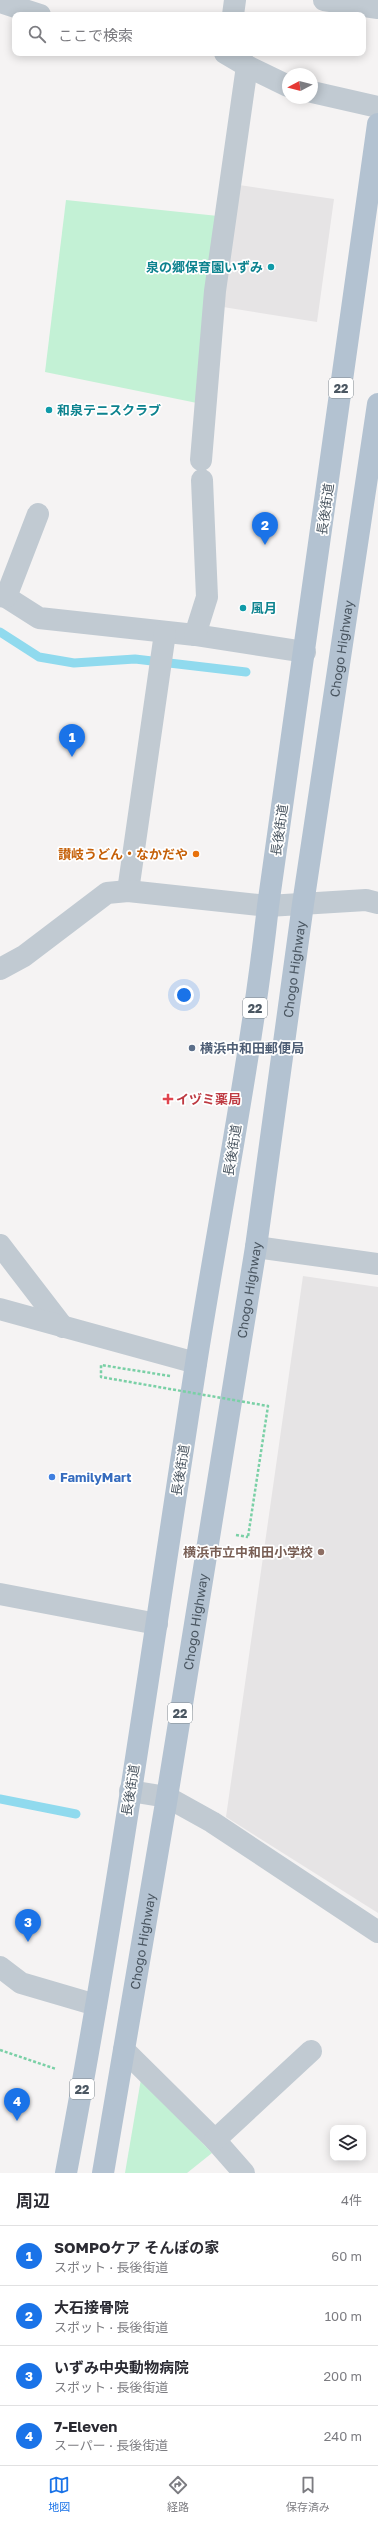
<!DOCTYPE html>
<html lang="ja">
<meta charset="utf-8">
<style>
:root{--surface:#fff;--page:#f7f7f7;--text:#2b2b33;--muted:#7c7c81;--line:#e1e1e2;--accent:#1a73e8}
body{margin:0;font-family:"Golos Text","Noto Sans JP",sans-serif;background:var(--page);color:var(--text)}
.controls{position:absolute;right:12px;bottom:12px;display:grid;overflow:hidden;border-radius:8px;box-shadow:0 2px 10px #0003}
.controls button{width:36px;height:36px;display:grid;place-items:center;padding:0;border:0;border-bottom:1px solid var(--line);background:var(--surface);color:var(--text);font:20px sans-serif}
.compass{position:absolute;left:282px;top:68px;width:36px;height:36px;border-radius:50%;background:var(--surface);box-shadow:0 2px 10px #0003;rotate:263deg}
.you{position:absolute;left:184px;top:995px;width:14px;height:14px;margin:-10px;border:3px solid #fff;border-radius:50%;background:#1a73e8;box-shadow:0 0 0 6px #1a73e833}
.badge{display:grid;place-items:center;width:26px;height:26px;border-radius:50%;background:var(--accent);color:#fff;font-size:13px;font-weight:700}
.pin{position:absolute;translate:-50% -33px;filter:drop-shadow(0 1px 2px #0008)}
.pin::after{content:'';position:absolute;top:21px;width:14px;height:12px;background:inherit;clip-path:polygon(0 0,100% 0,50% 100%)}
.list{margin:0;padding:0;list-style:none}
h2{display:flex;justify-content:space-between;align-items:center;height:52px;margin:0;padding:0 16px;font-size:17px}
h2 small{font-size:13px;font-weight:400;color:var(--muted)}
.list li{display:grid;grid-template-columns:26px 1fr auto;gap:12px;align-items:center;box-sizing:border-box;height:60px;padding:0 16px;border-top:1px solid var(--line)}
.list b{display:block;font-size:15px;white-space:nowrap}
.list p{margin:0;font-size:13px;white-space:nowrap;color:var(--muted)}
.list em{font-size:13px;font-style:normal;color:var(--muted)}
.icon{flex:none;width:22px;height:22px;fill:none;stroke:currentColor;stroke-width:2;stroke-linecap:round;stroke-linejoin:round}
.map{position:relative;flex:none;width:378px;height:2173px;overflow:hidden}
.search{position:absolute;background:var(--surface);box-shadow:0 2px 10px #0003;left:12px;right:12px;top:12px;height:44px;display:flex;align-items:center;gap:10px;box-sizing:border-box;padding:0 14px;border-radius:8px;color:var(--muted);font-size:15px}
.sheet{height:292px;background:var(--surface)}
nav{display:flex;justify-content:space-around;align-items:center;box-sizing:border-box;height:56px;border-top:1px solid var(--line);background:var(--surface);font-size:11px;color:var(--muted)}
nav a{display:grid;justify-items:center;gap:2px}
nav .on{color:var(--accent)}
.map>svg:first-child{display:block}
</style>
<div class="map">
<svg width="378" height="2173" viewBox="0 0 378 2173">
<rect width="100%" height="100%" fill="#f5f3f3"/>
<g fill="#e6e4e5">
<path d="M 239,185 L 334,199 L 317,322 L 223,307 Z"/>
<path d="M 303,1276 L 378,1287 L 378,1913 L 226,1817 Z"/>
</g>
<g fill="#c3f1d5">
<path d="M 66,200 L 218,216 L 197,403 L 45,372 Z"/>
<path d="M 141,2079 L 212,2153 L 187,2173 L 125,2173 Z"/>
</g>
<g fill="none" stroke-linecap="round" stroke-linejoin="round">
<g stroke="#90daee" stroke-width="9">
<path d="M 0,632 L 39,657 L 74,663 L 135,659 L 246,672"/>
<path d="M 0,1799 L 76,1814"/>
</g>
<g stroke="#7ad0a6" stroke-width="2.5" stroke-dasharray="3 2" stroke-linecap="butt">
<path d="M 236,1535 L 248,1537"/>
<path d="M 0,2050 L 56,2069"/>
</g>
<g stroke="#c1cad2" stroke-width="22">
<path d="M 324,0 L 378,8"/>
<path d="M 0,2 L 40,15"/>
<path d="M 233,15 L 235,0"/>
<path d="M 225,53 L 247,66 L 288,86"/>
<path d="M 312,92 L 378,107"/>
<path d="M 201,460 L 215,291 L 247,66"/>
<path d="M 0,596 L 6,597 L 39,618 L 195,635 L 305,652"/>
<path d="M 6,597 L 38,514"/>
<path d="M 195,635 L 207,597 L 202,480"/>
<path d="M 128,891 L 165,633"/>
<path d="M 0,969 L 24,956 L 107,893 L 128,891 L 268,906 L 366,900 L 378,903"/>
<path d="M 0,1245 L 63,1327"/>
<path d="M 256,1247 L 378,1264"/>
<path d="M 0,1309 L 196,1363"/>
<path d="M 0,1594 L 157,1624"/>
<path d="M 130,1791 L 167,1797 L 212,1822 L 378,1932"/>
<path d="M 0,1967 L 21,1983 L 96,2005"/>
<path d="M 124,2050 L 215,2140 L 244,2173"/>
<path d="M 215,2140 L 311,2051"/>
</g>
<g stroke="#b3c2d1" stroke-width="22">
<path d="M 66,2173 C 117,1905 154,1634 196,1364 C 220,1211 251,1060 268,906 L 378,124"/>
<path id="s1" d="M 103,2173 L 167,1797 L 256,1247 L 303,904 L 378,404"/>
</g>
<path stroke="#7ad0a6" stroke-width="2.5" stroke-dasharray="3 2" stroke-linecap="butt" d="M 170,1376 L 101,1365 L 101,1377 L 268,1406 L 248,1537"/>
</g>
<g fill="#0f9aa8" stroke="#fff" stroke-width="1.5">
<circle cx="271" cy="267" r="4"/>
<circle cx="49" cy="410" r="4"/>
<circle cx="243" cy="608" r="4"/>
</g>
<circle fill="#e8710a" stroke="#fff" stroke-width="1.5" cx="196" cy="854" r="4"/>
<circle fill="#5c6f8a" stroke="#fff" stroke-width="1.5" cx="192" cy="1048" r="4"/>
<path fill="#e0444e" stroke="#fff" stroke-width="1.5" d="M166 1093h4v4h4v4h-4v4h-4v-4h-4v-4h4z"/>
<circle fill="#3f7fe0" stroke="#fff" stroke-width="1.5" cx="52" cy="1477" r="4"/>
<circle fill="#8d6e63" stroke="#fff" stroke-width="1.5" cx="321" cy="1552" r="4"/>
<g text-anchor="middle" dominant-baseline="central" stroke-width="3.5" stroke-linejoin="round" paint-order="stroke">
<g fill="#fff" stroke="#808990" stroke-width="1">
<rect x="329" y="378" width="24" height="20" rx="3"/>
<rect x="243" y="998" width="24" height="20" rx="3"/>
<rect x="168" y="1703" width="24" height="20" rx="3"/>
<rect x="70" y="2079" width="24" height="20" rx="3"/>
</g>
<g font-size="12" font-weight="bold" fill="#4a5661">
<text x="341" y="388">22</text>
<text x="255" y="1008">22</text>
<text x="180" y="1713">22</text>
<text x="82" y="2089">22</text>
</g>
<g font-size="13" font-weight="bold" fill="#0d838f" stroke="#fff" text-anchor="start">
<text x="263" y="267" text-anchor="end">泉の郷保育園いずみ</text>
<text x="57" y="410">和泉テニスクラブ</text>
<text x="251" y="608">風月</text>
</g>
<g font-size="13" fill="#4a5661" stroke="#fff">
<text transform="translate(325 509) rotate(-82)">長後街道</text>
<text stroke="none"><textPath href="#s1" startOffset="1543">Chogo Highway</textPath></text>
<text transform="translate(279 830) rotate(-82)">長後街道</text>
<text stroke="none"><textPath href="#s1" startOffset="1219">Chogo Highway</textPath></text>
<text transform="translate(232 1150) rotate(-81)">長後街道</text>
<text stroke="none"><textPath href="#s1" startOffset="895">Chogo Highway</textPath></text>
<text transform="translate(180 1470) rotate(-81)">長後街道</text>
<text stroke="none"><textPath href="#s1" startOffset="559">Chogo Highway</textPath></text>
<text transform="translate(130 1790) rotate(-81)">長後街道</text>
<text stroke="none"><textPath href="#s1" startOffset="235">Chogo Highway</textPath></text>
</g>
<g font-size="13" font-weight="bold" fill="#c56008" stroke="#fff" text-anchor="end">
<text x="188" y="854">讃岐うどん・なかだや</text>
</g>
<g font-size="13" font-weight="bold" fill="#4e5e75" stroke="#fff" text-anchor="start">
<text x="200" y="1048">横浜中和田郵便局</text>
</g>
<g font-size="13" font-weight="bold" fill="#be3a42" stroke="#fff" text-anchor="start">
<text x="176" y="1099">イヅミ薬局</text>
</g>
<g font-size="13" font-weight="bold" fill="#366cbe" stroke="#fff" text-anchor="start">
<text x="60" y="1477">FamilyMart</text>
</g>
<g font-size="13" font-weight="bold" fill="#785e54" stroke="#fff" text-anchor="end">
<text x="313" y="1552">横浜市立中和田小学校</text>
</g>
</g>
</svg>
<div class="controls">
<button><svg class="icon" aria-label="layers" viewBox="0 0 24 24"><path d="M12 4l9 5-9 5-9-5zM3 14l9 5 9-5"/></svg></button>
</div>
<svg class="compass" viewBox="-18 -18 36 36"><path d="M0-13l5 13h-10z" fill="#e53935"/><path d="M0 13l5-13h-10z" fill="#7c7c81"/></svg>
<div class="you"></div>
<div class="pin badge" style="left:72px;top:757px">1</div>
<div class="pin badge" style="left:265px;top:545px">2</div>
<div class="pin badge" style="left:28px;top:1942px">3</div>
<div class="pin badge" style="left:17px;top:2121px">4</div>
<div class="search"><svg class="icon" aria-label="search" viewBox="0 0 24 24"><circle cx="10" cy="10" r="6"/><path d="M15 15l6 6"/></svg>ここで検索</div>
</div>
<section class="sheet">
<h2>周辺<small>4件</small></h2>
<ul class="list">
<li><span class="badge">1</span><div><b>SOMPOケア そんぽの家</b><p>スポット · 長後街道</p></div><em>60 m</em></li>
<li><span class="badge">2</span><div><b>大石接骨院</b><p>スポット · 長後街道</p></div><em>100 m</em></li>
<li><span class="badge">3</span><div><b>いずみ中央動物病院</b><p>スポット · 長後街道</p></div><em>200 m</em></li>
<li><span class="badge">4</span><div><b>7-Eleven</b><p>スーパー · 長後街道</p></div><em>240 m</em></li>
</ul>
</section>
<nav>
<a class="on"><svg class="icon" aria-label="map" viewBox="0 0 24 24"><path d="M3 6l6-2 6 2 6-2v14l-6 2-6-2-6 2zM9 4v14M15 6v14"/></svg>地図</a>
<a><svg class="icon" aria-label="directions" viewBox="0 0 24 24"><path d="M12 3l9 9-9 9-9-9zM9 14v-3h6M13 9l2 2-2 2"/></svg>経路</a>
<a><svg class="icon" aria-label="saved" viewBox="0 0 24 24"><path d="M7 4h10v16l-5-4-5 4z"/></svg>保存済み</a>
</nav>
